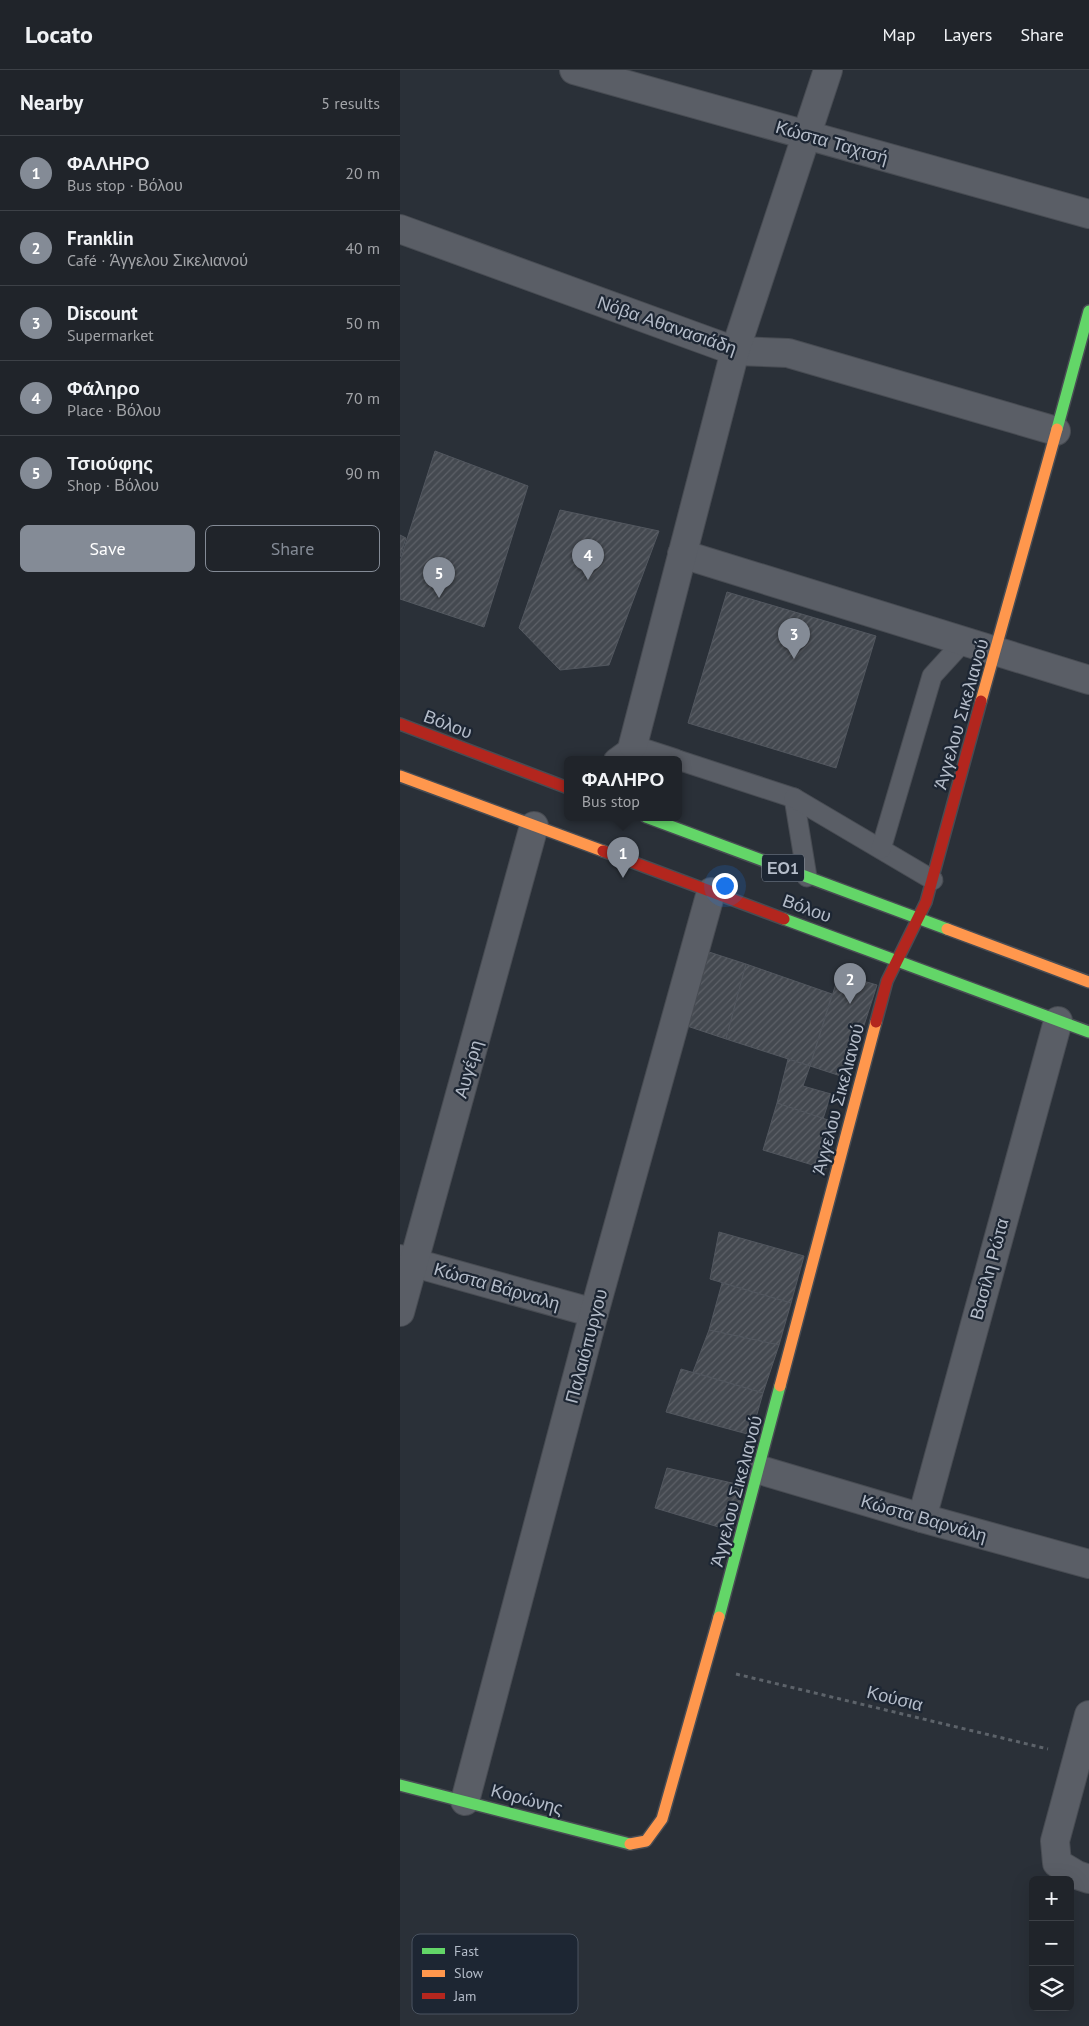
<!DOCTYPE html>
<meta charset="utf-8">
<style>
:root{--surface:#20242a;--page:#2d3036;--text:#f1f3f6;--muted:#a2a4a8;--line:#3d4147;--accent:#848b96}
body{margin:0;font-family:"PT Sans",sans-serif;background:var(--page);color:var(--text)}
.controls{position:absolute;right:15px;bottom:15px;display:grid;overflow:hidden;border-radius:8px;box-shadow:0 5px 20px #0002}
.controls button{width:45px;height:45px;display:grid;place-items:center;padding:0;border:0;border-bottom:1px solid var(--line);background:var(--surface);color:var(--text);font:25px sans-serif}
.you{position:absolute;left:324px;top:815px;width:18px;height:18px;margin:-12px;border:4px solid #fff;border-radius:50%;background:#1a73e8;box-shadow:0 0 0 8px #1a73e833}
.badge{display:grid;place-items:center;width:32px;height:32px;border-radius:50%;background:var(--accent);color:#fff;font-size:16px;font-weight:700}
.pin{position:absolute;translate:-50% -41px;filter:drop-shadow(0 1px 2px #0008)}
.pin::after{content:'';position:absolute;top:26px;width:18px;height:15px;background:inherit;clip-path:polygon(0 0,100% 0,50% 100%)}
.popup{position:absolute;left:164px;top:686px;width:118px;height:65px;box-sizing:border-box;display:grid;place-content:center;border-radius:8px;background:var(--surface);filter:drop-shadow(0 1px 4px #0005);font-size:16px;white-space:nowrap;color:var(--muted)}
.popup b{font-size:19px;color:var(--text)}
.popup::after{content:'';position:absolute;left:50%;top:100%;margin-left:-10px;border:10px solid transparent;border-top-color:var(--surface)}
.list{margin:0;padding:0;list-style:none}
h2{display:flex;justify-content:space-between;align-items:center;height:65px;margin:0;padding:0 20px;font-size:21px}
h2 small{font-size:16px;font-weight:400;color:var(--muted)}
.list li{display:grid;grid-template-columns:32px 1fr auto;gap:15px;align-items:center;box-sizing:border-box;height:75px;padding:0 20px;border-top:1px solid var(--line)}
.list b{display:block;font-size:19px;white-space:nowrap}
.list p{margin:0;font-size:16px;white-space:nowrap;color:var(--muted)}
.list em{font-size:16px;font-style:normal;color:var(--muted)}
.actions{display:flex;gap:10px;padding:15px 20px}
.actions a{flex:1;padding:11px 0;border:1px solid var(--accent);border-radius:8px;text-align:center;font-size:18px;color:var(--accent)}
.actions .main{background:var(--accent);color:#fff}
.icon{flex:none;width:28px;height:28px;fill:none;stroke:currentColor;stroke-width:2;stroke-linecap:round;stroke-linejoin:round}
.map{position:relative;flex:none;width:689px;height:1956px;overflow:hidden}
header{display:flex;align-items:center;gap:30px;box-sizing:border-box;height:70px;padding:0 25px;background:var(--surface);border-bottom:1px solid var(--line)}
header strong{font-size:24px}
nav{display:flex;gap:28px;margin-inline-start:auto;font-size:18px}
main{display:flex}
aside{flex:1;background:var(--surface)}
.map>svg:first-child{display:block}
</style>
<header>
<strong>Locato</strong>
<nav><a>Map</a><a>Layers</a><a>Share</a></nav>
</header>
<main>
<aside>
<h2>Nearby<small>5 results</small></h2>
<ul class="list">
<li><span class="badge">1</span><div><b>ΦΑΛΗΡΟ</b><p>Bus stop · Βόλου</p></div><em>20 m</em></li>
<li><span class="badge">2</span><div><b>Franklin</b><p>Café · Άγγελου Σικελιανού</p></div><em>40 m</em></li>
<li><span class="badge">3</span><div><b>Discount</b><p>Supermarket</p></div><em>50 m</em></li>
<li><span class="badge">4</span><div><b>Φάληρο</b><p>Place · Βόλου</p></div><em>70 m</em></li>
<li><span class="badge">5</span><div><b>Τσιούφης</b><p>Shop · Βόλου</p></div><em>90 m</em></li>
</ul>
<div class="actions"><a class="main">Save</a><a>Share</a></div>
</aside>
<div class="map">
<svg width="689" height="1956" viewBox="0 0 689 1956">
<defs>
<pattern id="building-hatch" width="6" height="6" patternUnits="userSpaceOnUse" patternTransform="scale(1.25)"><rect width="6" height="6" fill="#444950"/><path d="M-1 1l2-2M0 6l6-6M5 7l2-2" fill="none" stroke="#5d6168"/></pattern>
</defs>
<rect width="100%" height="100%" fill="#2a3038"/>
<g fill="url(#building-hatch)" stroke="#52575f">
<path d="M 35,381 L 128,416 L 84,557 L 0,529 L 0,491 Z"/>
<path d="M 160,440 L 259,461 L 209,595 L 160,600 L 119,558 Z"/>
<path d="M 0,465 L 6,468 L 0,487 Z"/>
<path d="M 327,522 L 476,566 L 436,698 L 288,653 Z"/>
<path d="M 309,882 L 346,894 L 326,969 L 287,956 Z"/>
<path d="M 346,894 L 432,924 L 410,996 L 326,969 Z"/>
<path d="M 439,904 L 477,915 L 447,1008 L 410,996 Z"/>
<path d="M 388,989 L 410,996 L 403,1016 L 431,1024 L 423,1049 L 377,1033 Z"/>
<path d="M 377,1033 L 437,1053 L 426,1099 L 363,1080 Z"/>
<path d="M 319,1162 L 404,1186 L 391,1233 L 310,1209 Z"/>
<path d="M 322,1213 L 391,1233 L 379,1275 L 309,1260 Z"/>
<path d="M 309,1260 L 379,1275 L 363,1323 L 293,1302 Z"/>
<path d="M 281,1299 L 363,1323 L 351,1365 L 266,1342 Z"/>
<path d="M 267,1398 L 345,1416 L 332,1461 L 255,1438 Z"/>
</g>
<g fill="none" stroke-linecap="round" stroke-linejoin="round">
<defs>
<g id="lane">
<path d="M 214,689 L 233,675 L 276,689"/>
<path d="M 278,690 L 394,728 L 407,807"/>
<path d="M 394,728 L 533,810"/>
<path d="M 481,779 L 532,606 L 564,571"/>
</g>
<g id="street">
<path d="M 174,0 L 689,144"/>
<path d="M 0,159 L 335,281 L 388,283 L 656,361"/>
<path d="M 282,484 L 689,610"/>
<path d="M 233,675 L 335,281 L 428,0"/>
<path d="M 0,1189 L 194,1243"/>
<path d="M 0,1242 L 134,756"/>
<path d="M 360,1400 L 522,1448 L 689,1494"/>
<path d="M 522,1448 L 658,951"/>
<path d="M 689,1645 L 655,1771 L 657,1793 L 677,1805 L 689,1809"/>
<path d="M 65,1731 L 194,1243 L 311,822"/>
</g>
<g id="fast">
<path d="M 657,359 L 689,241"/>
<path d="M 246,747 L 547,859"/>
<path d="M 384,849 L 689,962"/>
<path d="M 319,1547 L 380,1316"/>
<path d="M 0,1715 L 230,1774"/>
</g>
<g id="slow">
<path d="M 581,631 L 657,359"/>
<path d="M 0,706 L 203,781"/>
<path d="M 547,859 L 689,912"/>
<path d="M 380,1316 L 476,952"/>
<path d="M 230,1774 L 246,1771 L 262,1749 L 319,1547"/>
</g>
<g id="jam">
<path d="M 0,654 L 168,718"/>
<path d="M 203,781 L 384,849"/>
<path d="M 476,952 L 487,911 L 526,832 L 581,631"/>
</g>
</defs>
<use href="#lane" stroke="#484c53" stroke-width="21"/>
<use href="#street" stroke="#484c53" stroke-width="30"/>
<use href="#fast" stroke="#484c53" stroke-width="14"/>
<use href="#slow" stroke="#484c53" stroke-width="14"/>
<use href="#jam" stroke="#484c53" stroke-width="14"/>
<path stroke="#5d636a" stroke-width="3" stroke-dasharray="4 4" stroke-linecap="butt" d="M 336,1604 L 648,1679"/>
<use href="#lane" stroke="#5a5e66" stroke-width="19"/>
<use href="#street" stroke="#5a5e66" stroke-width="28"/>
<use href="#fast" stroke="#63d668" stroke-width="11"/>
<use href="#slow" stroke="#ff974d" stroke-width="11"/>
<use href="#jam" stroke="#b3261e" stroke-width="11"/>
</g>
<g text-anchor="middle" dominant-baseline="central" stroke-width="4.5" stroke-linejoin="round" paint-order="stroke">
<rect fill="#1d2633" stroke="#878f9c" stroke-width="1" x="362" y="784.5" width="42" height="27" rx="4"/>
<g font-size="16" font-weight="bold" fill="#b4bcc9">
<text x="383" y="798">ΕΟ1</text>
</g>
<g font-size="18" fill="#b4bcc9" stroke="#1d2633">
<text transform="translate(432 72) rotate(16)">Κώστα Ταχτσή</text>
<text transform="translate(267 255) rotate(19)">Νόβα Αθανασιάδη</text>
<text transform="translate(561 644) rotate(-74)">Άγγελου Σικελιανού</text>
<text transform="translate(48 654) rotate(21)">Βόλου</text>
<text transform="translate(407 838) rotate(20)">Βόλου</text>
<text transform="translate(68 999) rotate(-74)">Αυγέρη</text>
<text transform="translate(438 1029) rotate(-75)">Άγγελου Σικελιανού</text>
<text transform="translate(589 1199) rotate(-75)">Βασίλη Ρώτα</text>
<text transform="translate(97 1216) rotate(16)">Κώστα Βάρναλη</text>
<text transform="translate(186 1276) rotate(-75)">Παλαιόπυργου</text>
<text transform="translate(336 1421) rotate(-75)">Άγγελου Σικελιανού</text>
<text transform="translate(524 1448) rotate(16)">Κώστα Βαρνάλη</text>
<text transform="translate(495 1628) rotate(14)">Κούσια</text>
<text transform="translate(127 1729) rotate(15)">Κορώνης</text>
</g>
</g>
<rect x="12" y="1864" width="166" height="80" rx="8" fill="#1d2633" stroke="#4a5360" stroke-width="1"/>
<rect x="22" y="1878" width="23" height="6" fill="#63d668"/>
<rect x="22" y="1900" width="23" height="7" fill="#ff974d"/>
<rect x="22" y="1923" width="23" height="6" fill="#b3261e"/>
<g font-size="14" fill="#b4bcc9">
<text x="54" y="1886">Fast</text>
<text x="54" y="1908">Slow</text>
<text x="54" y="1931">Jam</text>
</g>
</svg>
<div class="controls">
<button>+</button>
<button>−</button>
<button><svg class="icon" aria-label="layers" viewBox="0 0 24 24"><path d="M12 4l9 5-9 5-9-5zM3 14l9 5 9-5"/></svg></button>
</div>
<div class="you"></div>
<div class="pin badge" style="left:223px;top:808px">1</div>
<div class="popup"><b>ΦΑΛΗΡΟ</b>Bus stop</div>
<div class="pin badge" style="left:450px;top:934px">2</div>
<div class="pin badge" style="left:394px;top:589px">3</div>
<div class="pin badge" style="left:188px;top:510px">4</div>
<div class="pin badge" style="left:39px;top:528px">5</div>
</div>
</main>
